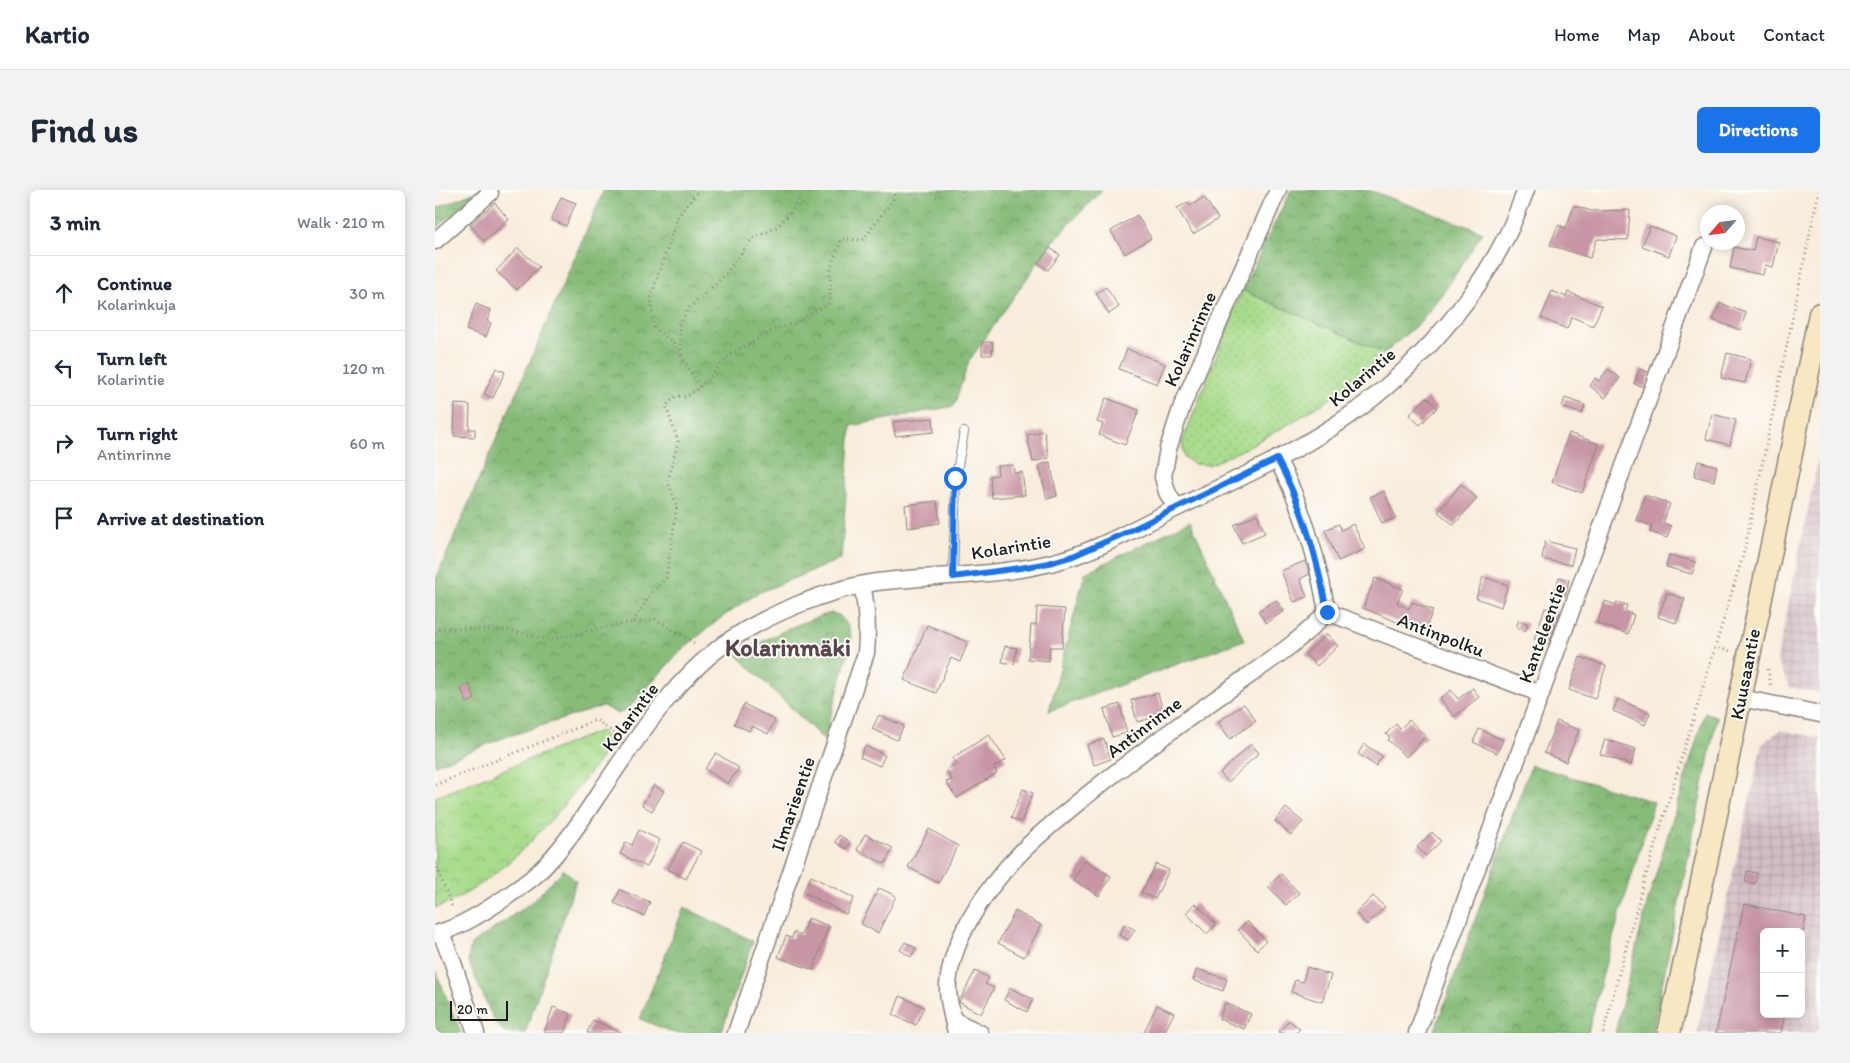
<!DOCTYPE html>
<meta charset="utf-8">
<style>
:root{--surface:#fff;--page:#f2f2f3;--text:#1f2937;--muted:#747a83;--line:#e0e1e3;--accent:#1a73e8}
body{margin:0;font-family:Itim,sans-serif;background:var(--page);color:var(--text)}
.controls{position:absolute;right:15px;bottom:15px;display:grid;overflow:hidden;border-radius:8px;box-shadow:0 2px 12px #0003}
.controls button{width:45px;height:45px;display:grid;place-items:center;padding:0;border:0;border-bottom:1px solid var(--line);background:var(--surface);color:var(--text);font:25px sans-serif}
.compass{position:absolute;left:1265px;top:15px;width:45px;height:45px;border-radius:50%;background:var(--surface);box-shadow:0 2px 12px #0003;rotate:242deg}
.scale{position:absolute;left:15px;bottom:12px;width:58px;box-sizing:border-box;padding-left:5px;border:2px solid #1c1c1c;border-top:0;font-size:14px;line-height:18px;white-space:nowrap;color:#1c1c1c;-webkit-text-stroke:4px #fdfcf7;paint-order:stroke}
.stop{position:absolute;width:15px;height:15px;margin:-11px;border:4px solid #1a73e8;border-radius:50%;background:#fff}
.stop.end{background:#1a73e8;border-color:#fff;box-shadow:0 1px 5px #0008}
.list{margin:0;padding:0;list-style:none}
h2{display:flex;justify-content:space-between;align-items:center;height:65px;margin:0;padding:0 20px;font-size:21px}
h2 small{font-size:16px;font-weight:400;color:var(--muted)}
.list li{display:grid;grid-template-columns:32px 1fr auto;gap:15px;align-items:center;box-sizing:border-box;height:75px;padding:0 20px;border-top:1px solid var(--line)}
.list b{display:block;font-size:19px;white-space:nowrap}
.list p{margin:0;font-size:16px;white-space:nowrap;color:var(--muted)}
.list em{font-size:16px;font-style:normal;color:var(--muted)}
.icon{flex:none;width:28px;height:28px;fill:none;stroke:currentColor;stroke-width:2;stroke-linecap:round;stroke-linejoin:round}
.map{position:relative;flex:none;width:1385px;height:843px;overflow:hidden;border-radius:8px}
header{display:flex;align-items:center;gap:30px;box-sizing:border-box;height:70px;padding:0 25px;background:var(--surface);border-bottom:1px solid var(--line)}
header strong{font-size:24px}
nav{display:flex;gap:28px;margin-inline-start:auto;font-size:18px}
.intro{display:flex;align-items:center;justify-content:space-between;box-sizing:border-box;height:120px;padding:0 30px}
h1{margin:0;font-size:35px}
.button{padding:12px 22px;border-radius:8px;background:var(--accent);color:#fff;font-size:18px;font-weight:700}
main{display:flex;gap:30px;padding:0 30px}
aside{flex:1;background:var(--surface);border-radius:8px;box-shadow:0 2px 12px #0003}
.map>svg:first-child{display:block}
</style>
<header>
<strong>Kartio</strong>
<nav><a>Home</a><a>Map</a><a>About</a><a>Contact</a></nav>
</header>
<div class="intro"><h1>Find us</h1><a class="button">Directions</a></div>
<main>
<aside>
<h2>3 min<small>Walk · 210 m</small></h2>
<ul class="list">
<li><svg class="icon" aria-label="ahead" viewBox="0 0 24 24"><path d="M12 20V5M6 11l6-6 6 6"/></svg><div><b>Continue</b><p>Kolarinkuja</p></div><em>30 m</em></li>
<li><svg class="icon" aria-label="left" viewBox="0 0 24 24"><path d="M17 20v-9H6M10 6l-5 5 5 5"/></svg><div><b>Turn left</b><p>Kolarintie</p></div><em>120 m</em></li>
<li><svg class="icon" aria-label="right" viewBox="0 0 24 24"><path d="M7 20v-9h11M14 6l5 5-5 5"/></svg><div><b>Turn right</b><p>Antinrinne</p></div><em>60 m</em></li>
<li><svg class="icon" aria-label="arrive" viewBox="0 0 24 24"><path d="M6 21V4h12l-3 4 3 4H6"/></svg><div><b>Arrive at destination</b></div></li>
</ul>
</aside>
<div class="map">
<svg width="1385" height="843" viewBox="0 0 1385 843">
<defs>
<pattern id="industrial-grid" width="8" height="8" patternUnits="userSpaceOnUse" patternTransform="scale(1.25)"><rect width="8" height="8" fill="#d2bec4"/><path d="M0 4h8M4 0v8" fill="none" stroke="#b4a3a8"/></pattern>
<pattern id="grass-dots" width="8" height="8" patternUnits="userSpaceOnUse" patternTransform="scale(1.25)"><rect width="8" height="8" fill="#a8dc8c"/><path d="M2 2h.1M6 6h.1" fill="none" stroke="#90bc78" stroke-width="1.8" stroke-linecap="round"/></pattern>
<pattern id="forest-crowns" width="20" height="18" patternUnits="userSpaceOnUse" patternTransform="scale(1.25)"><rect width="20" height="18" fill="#86bc78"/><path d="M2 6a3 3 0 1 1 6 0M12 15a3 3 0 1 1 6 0" fill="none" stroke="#6d9862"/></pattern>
<pattern id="park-crowns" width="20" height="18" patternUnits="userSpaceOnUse" patternTransform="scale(1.25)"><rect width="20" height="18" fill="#a8dc8c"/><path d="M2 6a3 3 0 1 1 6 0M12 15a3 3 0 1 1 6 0" fill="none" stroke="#90bc78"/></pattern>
</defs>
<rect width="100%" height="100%" fill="#fdfcf7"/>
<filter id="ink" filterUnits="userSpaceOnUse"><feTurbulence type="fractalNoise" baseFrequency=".02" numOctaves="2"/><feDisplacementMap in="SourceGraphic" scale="10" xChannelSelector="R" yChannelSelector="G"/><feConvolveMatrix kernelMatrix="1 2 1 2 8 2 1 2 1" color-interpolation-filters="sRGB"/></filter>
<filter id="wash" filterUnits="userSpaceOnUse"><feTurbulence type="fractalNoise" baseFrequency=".0096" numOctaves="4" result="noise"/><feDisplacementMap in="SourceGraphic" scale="20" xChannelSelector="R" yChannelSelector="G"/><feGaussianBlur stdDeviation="1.12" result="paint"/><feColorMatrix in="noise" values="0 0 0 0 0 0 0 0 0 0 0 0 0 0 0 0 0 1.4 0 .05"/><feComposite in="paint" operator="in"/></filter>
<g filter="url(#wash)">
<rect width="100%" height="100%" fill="#f8ecdb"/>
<g fill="url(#industrial-grid)" fill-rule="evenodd">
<path d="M 1385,260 L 1385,503 L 1354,497 L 1342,470 Z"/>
<path d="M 1345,540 L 1385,548 L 1385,843 L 1262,843 L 1327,554 ZM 1329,742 L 1366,742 L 1366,824 L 1329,824 Z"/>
</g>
<path fill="url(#grass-dots)" stroke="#627c54" d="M 807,100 L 950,163 L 920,190 L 892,211 L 845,239 L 807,260 L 774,275 L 759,274 L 749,267 L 747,253 Z"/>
<g fill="url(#forest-crowns)" stroke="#516c4a">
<path d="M 45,0 L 0,39 L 0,19 Z"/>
<path d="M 169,0 L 667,0 L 618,51 L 534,171 L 519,216 L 416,236 L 406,369 L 323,403 L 287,427 L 246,460 L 193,519 L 183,524 L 168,516 L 71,547 L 0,575 L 0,391 Z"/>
<path d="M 856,0 L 934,0 L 1048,42 L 1011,99 L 984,133 L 950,163 L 807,100 Z"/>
<path d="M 755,331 L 809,450 L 614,521 L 650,383 Z"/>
<path d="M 396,423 L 404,425 L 413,435 L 417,449 L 389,550 L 302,465 C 332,449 363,432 396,423 Z"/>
<path d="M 1270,522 L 1282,527 L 1217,843 L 1180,843 L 1212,714 Z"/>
<path d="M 1096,575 L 1219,612 L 1173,764 L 1153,843 L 999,843 Z"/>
<path d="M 129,679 L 141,691 L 90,843 L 70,843 L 59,830 L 33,771 L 36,755 L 98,711 Z"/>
<path d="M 249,717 L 318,751 L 286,843 L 239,843 L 205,829 Z"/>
<path d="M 0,780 L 26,843 L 0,843 Z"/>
</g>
<path fill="url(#park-crowns)" stroke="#627c54" d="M 165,541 L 177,552 C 134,612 71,693 0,718 L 0,607 Z"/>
<g id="blocks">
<g fill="#c795a4">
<path d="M 126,7 L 141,13 L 131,36 L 116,30 Z"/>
<path d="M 769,7 L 783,29 L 758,44 L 742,18 L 753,12 L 755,16 Z"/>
<path d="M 60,13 L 74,30 L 49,51 L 35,35 Z"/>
<path d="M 1139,16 L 1157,21 L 1195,20 L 1193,50 L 1162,49 L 1155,68 L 1115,55 L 1123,35 L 1131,38 Z"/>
<path d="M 702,25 L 716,48 L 690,64 L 676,41 Z"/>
<path d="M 1215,36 L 1241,46 L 1234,66 L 1207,56 Z"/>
<path d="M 1321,47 L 1344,52 L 1338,77 L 1330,75 L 1328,85 L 1295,78 L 1299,57 L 1318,61 Z"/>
<path d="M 83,58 L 104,77 L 82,100 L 61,81 Z"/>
<path d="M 615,58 L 625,65 L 613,80 L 603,73 Z"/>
<path d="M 671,97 L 684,117 L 674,124 L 661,103 Z"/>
<path d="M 1117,101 L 1131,107 L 1133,102 L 1167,116 L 1158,136 L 1137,127 L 1132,139 L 1106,128 Z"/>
<path d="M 1285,113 L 1311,123 L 1305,140 L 1278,130 Z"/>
<path d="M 41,114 L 56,120 L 52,131 L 56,133 L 51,147 L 31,140 Z"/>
<path d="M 547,152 L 558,152 L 557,165 L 547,165 Z"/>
<path d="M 692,159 L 730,174 L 722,194 L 684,179 Z"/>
<path d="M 1292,163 L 1316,169 L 1310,193 L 1286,188 Z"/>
<path d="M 61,178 L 70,182 L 58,208 L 49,204 Z"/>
<path d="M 1173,179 L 1185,188 L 1170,208 L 1155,196 L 1160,188 L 1164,191 Z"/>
<path d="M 1205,179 L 1215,183 L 1210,197 L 1199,194 Z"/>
<path d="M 992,207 L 1002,218 L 985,235 L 974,225 Z"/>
<path d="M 671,208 L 704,220 L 690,255 L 664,245 L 668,234 L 662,232 Z"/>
<path d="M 1130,208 L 1150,215 L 1147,224 L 1127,217 Z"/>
<path d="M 20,214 L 35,215 L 34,239 L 40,239 L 40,247 L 19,246 Z"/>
<path d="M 1277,224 L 1301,230 L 1295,255 L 1271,249 Z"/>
<path d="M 498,228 L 499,242 L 460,246 L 458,232 Z"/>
<path d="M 609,241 L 614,268 L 598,272 L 592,245 Z"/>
<path d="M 1134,243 L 1164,254 L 1147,303 L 1117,292 Z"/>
<path d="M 1263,271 L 1282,276 L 1279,291 L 1259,286 Z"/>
<path d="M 615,272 L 622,306 L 612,309 L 604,275 Z"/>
<path d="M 578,275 L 579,283 L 587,282 L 590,305 L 557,308 L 555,286 L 563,285 L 562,276 Z"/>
<path d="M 1026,294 L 1042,308 L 1019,335 L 1003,322 Z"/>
<path d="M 949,301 L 961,328 L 947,333 L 935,307 Z"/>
<path d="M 1210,305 L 1235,314 L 1228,333 L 1236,336 L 1232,348 L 1215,342 L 1217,336 L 1201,330 Z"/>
<path d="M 502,311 L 505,333 L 472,338 L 470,315 Z"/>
<path d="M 822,324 L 830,343 L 807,353 L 799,335 Z"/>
<path d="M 904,334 L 906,340 L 918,334 L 930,359 L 903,371 L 890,340 Z"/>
<path d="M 1110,351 L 1140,358 L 1136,375 L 1107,369 Z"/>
<path d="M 1234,365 L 1261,372 L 1257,384 L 1231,377 Z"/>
<path d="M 870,371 L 875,384 L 865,389 L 872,407 L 859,412 L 846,381 Z"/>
<path d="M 1048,387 L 1073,395 L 1066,417 L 1041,408 Z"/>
<path d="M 1124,387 L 1134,390 L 1130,406 L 1119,403 Z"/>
<path d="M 940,388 L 968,399 L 962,413 L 974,419 L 977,412 L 998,420 L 989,443 L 928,418 Z"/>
<path d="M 1232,403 L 1250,409 L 1241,433 L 1223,427 Z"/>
<path d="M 841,410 L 849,421 L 831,433 L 823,421 Z"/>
<path d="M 1170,411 L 1181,415 L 1182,412 L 1192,415 L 1190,421 L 1199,425 L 1193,444 L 1162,433 Z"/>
<path d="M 602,417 L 630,419 L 627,457 L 615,457 L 614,471 L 593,469 L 596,435 L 601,435 Z"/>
<path d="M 1110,418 L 1125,423 L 1114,454 L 1099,449 Z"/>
<path d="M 1084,430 L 1093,434 L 1090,441 L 1081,438 Z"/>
<path d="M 492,435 L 533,452 L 525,472 L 516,468 L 501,503 L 469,490 Z"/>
<path d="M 892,444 L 903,456 L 882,476 L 870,464 Z"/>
<path d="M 570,456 L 582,458 L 579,474 L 567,472 Z"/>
<path d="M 1145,467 L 1171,476 L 1160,509 L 1134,500 Z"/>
<path d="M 34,494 L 40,509 L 32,513 L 26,498 Z"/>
<path d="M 1038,498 L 1044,507 L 1019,527 L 1005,508 L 1016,500 L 1023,509 Z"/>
<path d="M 723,503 L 729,525 L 702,532 L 696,510 Z"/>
<path d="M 1183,509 L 1215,523 L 1210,535 L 1178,521 Z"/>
<path d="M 309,514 L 340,530 L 333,544 L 317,536 L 314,541 L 299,534 Z"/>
<path d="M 685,514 L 692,543 L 677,547 L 669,519 Z"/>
<path d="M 809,514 L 821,531 L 795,549 L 783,532 Z"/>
<path d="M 444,525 L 469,536 L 462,550 L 437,539 Z"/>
<path d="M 974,530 L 991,546 L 971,567 L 953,550 L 955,548 L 951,544 L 961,534 L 965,539 Z"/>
<path d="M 1122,531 L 1144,540 L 1131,572 L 1109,563 Z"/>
<path d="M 1044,539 L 1068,550 L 1062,563 L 1038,552 Z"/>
<path d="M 554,545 L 571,570 L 559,577 L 562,583 L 522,608 L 511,592 L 517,590 L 511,580 L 521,574 L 517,568 Z"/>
<path d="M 669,549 L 676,569 L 659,575 L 652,555 Z"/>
<path d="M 1170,549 L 1201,559 L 1196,575 L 1165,564 Z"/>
<path d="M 816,554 L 824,563 L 793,592 L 785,583 Z"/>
<path d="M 929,554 L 947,566 L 941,576 L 923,564 Z"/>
<path d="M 430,556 L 450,565 L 445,576 L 425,567 Z"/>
<path d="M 281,563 L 304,578 L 293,594 L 270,579 Z"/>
<path d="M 219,595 L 229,601 L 217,621 L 207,615 Z"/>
<path d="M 588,599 L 598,603 L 586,632 L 576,628 Z"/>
<path d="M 851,618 L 868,632 L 856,645 L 840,631 Z"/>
<path d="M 494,639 L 523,656 L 503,693 L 473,677 Z"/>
<path d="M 204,640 L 225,650 L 212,677 L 185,664 L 191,652 L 197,655 Z"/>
<path d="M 997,642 L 1006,651 L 991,666 L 982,657 Z"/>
<path d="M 430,644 L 458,658 L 450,674 L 422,660 Z"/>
<path d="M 404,645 L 415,652 L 411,659 L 400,652 Z"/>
<path d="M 248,652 L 266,661 L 251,689 L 233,679 Z"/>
<path d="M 650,670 L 676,686 L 664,706 L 638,690 Z"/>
<path d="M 721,674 L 734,680 L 720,709 L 706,703 Z"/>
<path d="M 1312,681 L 1322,683 L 1320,694 L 1310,692 Z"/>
<path d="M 846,684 L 864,703 L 851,715 L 833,696 Z"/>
<path d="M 376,686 L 419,708 L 411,724 L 368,702 Z"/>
<path d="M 444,698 L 461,706 L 443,743 L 426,734 Z"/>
<path d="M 185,700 L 215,712 L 209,726 L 179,713 Z"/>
<path d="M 938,706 L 950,717 L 932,735 L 921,723 Z"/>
<path d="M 760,713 L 781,734 L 772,744 L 751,723 Z"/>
<path d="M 1309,714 L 1371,727 L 1368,742 L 1329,742 L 1329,824 L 1350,824 L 1346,843 L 1281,843 Z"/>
<path d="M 580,721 L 606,735 L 589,767 L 563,753 Z"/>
<path d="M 373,728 L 394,736 L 378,780 L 343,767 L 351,746 L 357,748 L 359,742 L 366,745 Z"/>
<path d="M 812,731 L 831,751 L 822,760 L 803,740 Z"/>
<path d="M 690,734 L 700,740 L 693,750 L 684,745 Z"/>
<path d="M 470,752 L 481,758 L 476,767 L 465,760 Z"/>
<path d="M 872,777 L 896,785 L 887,812 L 856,802 L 860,790 L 868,792 Z"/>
<path d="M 762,779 L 792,789 L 788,801 L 758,790 Z"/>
<path d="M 540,781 L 554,788 L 550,794 L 559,798 L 546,824 L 524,812 Z"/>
<path d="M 575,798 L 598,809 L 592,822 L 569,810 Z"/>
<path d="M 465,806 L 489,817 L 481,835 L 458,825 Z"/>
<path d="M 790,813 L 816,824 L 809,839 L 784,829 Z"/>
<path d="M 722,815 L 739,823 L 729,843 L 710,843 L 709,842 Z"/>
<path d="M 118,817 L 136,824 L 129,843 L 109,843 Z"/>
<path d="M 158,830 L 187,843 L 152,843 Z"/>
<path d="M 854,830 L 865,839 L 861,843 L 843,843 Z"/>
</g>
</g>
</g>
<g filter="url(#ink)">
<use href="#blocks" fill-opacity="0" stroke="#8a847c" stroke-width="1"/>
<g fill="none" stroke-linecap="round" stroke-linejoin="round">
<defs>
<path id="service" d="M 518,387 L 521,287 L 529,242"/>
<g id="minor">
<path d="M 0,51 L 55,3"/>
<path d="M 741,318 L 732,302 L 728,287 L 733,259 L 747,216 L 843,0"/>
<path d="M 892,422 L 1106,504"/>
<path d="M 1306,508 L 1385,524"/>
<path d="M 6,743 L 18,773 L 41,843"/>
<path d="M 0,744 C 20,739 39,728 56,717 C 70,708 83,699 96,689 C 121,668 143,636 161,608 C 199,553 235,494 289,454 C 330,425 393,399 442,392 C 500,385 558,387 615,373 C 662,362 705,335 748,315 C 800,290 854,266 902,234 C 969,190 1032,122 1069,51 C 1078,35 1084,17 1091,0"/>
<path d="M 518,830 L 545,843"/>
<path d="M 301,843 L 431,463 C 433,439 432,418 427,395"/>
<path d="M 521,843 C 518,828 512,810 513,795 C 515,771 523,751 534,731 C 566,673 611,638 661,598 C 705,563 749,531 795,499 C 828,475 864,453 892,422 C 883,370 867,315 842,269"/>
<path d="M 982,843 L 1269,57"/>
</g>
<path id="secondary" d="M 1234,843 L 1257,740 L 1385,124"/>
</defs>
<use href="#service" stroke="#8a847c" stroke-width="10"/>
<use href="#minor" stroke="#8a847c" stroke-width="19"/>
<use href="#secondary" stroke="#8a847c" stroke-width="25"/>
<g stroke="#8a847c" stroke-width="3" stroke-dasharray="1 4" stroke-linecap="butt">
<path d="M 246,165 L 244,136 L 253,119 L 288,87 L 317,49 L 342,37 L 357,21 L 368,0"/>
<path d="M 265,197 L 297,163 L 344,138 L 358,134 L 395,113 L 395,81 L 406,49 L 428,50 L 459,8 L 460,0"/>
<path d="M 198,432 L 215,405 L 231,388 L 242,316 L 233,291 L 243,251 L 231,216 L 241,206 L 251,207 L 265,197 L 238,153 L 219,137 L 216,107 L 243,26 L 264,0"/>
<path d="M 0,443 L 6,438 L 72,440 L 115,450 L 176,436 L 220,429 L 261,454"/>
<path d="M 1279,458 L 1296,461"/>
<path d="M 1333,479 L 1336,498"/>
<path d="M 0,595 L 161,530 L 184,547"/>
<path d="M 0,673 L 18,719"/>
<path d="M 1168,843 L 1208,695 L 1309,362 L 1384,0"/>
</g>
<use href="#service" stroke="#fff" stroke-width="8"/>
<use href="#minor" stroke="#fff" stroke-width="16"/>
<use href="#secondary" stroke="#f7e8c3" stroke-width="22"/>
</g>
</g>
<g fill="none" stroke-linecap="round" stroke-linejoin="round" filter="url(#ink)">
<path stroke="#1a73e8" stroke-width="6" d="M 520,288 L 518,387 L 585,378 L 614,373 L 638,366 L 688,344 L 842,269 C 867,315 883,370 892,422"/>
</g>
<g text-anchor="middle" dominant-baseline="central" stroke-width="4" stroke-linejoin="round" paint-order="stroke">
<g font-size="19" fill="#1c1c1c" stroke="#fdfcf7">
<text transform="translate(755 149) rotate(-66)">Kolarinrinne</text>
<text transform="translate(927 187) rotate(-40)">Kolarintie</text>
<text transform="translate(576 357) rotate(-9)">Kolarintie</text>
<text transform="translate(1107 443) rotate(-70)">Kanteleentie</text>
<text transform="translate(1006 445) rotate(21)">Antinpolku</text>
<text transform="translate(1310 484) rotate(-79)">Kuusaantie</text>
<text transform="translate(195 527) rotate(-53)">Kolarintie</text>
<text transform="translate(709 537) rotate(-37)">Antinrinne</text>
<text transform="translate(358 614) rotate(-71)">Ilmarisentie</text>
</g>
<g font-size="24" font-weight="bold" fill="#58464c" stroke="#fdfcf7">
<text x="353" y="457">Kolarinmäki</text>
</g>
</g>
</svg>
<div class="controls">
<button>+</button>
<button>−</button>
</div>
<svg class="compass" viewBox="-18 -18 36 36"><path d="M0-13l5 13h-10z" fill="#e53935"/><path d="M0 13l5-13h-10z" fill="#747a83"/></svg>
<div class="scale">20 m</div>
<div class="stop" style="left:520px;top:288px"></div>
<div class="stop end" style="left:892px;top:422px"></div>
</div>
</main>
